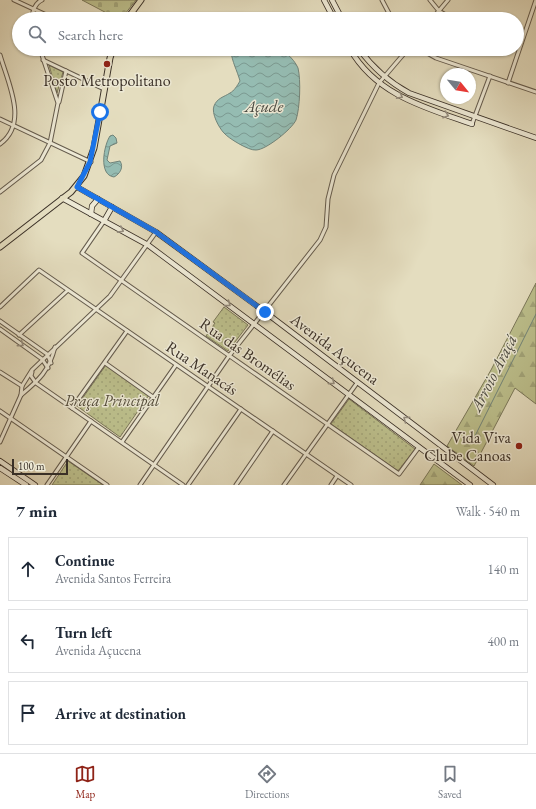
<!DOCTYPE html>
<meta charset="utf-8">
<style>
:root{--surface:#fff;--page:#f6f6f7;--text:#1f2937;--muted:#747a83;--line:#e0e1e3;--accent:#8f2418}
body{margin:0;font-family:"EB Garamond",serif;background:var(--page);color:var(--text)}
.compass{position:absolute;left:440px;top:68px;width:36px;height:36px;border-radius:50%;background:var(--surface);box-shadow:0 1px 3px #0004;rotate:120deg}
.scale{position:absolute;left:12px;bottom:10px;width:56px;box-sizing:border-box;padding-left:4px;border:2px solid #3a3027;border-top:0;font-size:11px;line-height:14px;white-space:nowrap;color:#3a3027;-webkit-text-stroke:3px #ede9d5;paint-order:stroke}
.stop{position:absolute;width:12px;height:12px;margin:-9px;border:3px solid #1a73e8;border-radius:50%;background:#fff}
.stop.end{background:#1a73e8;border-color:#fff;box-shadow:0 1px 4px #0008}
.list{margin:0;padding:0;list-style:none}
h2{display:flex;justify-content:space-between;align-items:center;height:52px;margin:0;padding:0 16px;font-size:17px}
h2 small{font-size:13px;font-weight:400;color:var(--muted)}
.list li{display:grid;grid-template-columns:26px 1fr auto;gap:12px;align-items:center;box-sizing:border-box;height:64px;margin:0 8px 8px;padding:0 8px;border:1px solid var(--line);border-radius:0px}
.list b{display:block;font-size:15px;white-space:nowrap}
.list p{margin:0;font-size:13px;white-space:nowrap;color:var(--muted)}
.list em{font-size:13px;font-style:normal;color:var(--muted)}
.icon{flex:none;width:22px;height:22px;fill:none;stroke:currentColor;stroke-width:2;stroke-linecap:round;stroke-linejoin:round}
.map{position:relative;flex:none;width:536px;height:485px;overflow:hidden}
.search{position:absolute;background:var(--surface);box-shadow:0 1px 3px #0004;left:12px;right:12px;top:12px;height:44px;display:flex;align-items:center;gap:10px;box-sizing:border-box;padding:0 14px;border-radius:22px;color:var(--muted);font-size:15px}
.sheet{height:268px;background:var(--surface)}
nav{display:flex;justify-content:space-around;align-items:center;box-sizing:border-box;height:56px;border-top:1px solid var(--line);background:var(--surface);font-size:11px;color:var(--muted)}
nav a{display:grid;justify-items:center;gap:2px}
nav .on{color:var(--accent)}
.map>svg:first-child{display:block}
</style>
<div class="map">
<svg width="536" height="485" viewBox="0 0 536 485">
<defs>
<pattern id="grass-dots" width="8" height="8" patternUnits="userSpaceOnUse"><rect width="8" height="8" fill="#bcbf8c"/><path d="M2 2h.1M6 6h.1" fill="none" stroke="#a2a479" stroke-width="1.8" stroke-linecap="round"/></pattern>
<pattern id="forest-firs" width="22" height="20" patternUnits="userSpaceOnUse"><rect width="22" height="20" fill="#bcbf8c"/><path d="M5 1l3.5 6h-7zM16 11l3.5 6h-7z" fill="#a2a479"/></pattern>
<pattern id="cemetery-stones" width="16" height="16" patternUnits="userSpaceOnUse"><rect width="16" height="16" fill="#bcbf8c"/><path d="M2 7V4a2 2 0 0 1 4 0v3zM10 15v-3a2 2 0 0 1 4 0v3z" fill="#a2a479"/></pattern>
<pattern id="water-waves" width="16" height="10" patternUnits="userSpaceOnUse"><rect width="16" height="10" fill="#95bcb2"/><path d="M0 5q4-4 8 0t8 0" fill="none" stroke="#7b9991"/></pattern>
</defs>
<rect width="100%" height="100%" fill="#e4ddbf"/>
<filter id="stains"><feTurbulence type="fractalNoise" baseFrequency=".005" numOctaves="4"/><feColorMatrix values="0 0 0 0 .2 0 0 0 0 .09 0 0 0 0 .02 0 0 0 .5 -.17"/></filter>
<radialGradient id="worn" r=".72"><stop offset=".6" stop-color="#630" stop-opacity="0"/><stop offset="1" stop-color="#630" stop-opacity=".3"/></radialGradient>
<g fill="url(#grass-dots)" stroke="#7b785a">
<path d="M 49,65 L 63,72 L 57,93 Z"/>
<path d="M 224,307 L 248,325 L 228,351 L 206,336 L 215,323 L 213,322 Z"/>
<path d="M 106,365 L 149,395 L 120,437 L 77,406 Z"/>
<path d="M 349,399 L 415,449 L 398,471 L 331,424 Z"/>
<path d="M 68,461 L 103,485 L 52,485 Z"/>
</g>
<g fill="url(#forest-firs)" stroke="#7b785a">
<path d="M 536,283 L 536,404 L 515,388 L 474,466 L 447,446 L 491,370 Z"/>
<path d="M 434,464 L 462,485 L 420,485 Z"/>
</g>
<path fill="url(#cemetery-stones)" stroke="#7b785a" d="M 82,0 L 136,0 L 121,19 L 118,19 Z"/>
<g fill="url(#water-waves)" stroke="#71847a">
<path d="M 233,49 C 248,49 275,46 287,54 C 291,57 296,63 298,68 C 301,80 300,108 296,120 C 292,129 266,150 256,150 C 249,151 228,138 224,133 C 219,128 211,113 214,106 C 217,98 224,97 230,93 C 234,91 237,86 240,81 C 237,70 232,62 231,51 Z"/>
<path d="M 113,135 L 116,138 L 117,143 L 110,146 L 107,160 L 110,163 L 120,161 C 124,167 120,174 114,177 C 98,175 104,145 110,136 Z"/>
</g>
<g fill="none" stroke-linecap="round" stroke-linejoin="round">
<path stroke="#71847a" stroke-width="1" d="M 472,442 L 536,314"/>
<defs>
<g id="street">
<path d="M 14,0 L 55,19"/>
<path d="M 382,0 L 392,19"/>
<path d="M 430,0 L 439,11 L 452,19"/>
<path d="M 32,19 C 32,12 35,3 42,0"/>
<path d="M 432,19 L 448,0"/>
<path d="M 420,49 L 436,58 L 536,92"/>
<path d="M 0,55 C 8,83 29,123 0,144"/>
<path d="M 43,60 L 104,89"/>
<path d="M 508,83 L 536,0"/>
<path d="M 59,102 L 66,71"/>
<path d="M 0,119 L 91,162"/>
<path d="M 472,124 L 490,76"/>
<path d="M 0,192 L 41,160 L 50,143 L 58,103 L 40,49"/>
<path d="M 104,221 L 82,253 L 399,474 L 419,447"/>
<path d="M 0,307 L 39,270 L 351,485"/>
<path d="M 0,321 L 47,354 L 51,363"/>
<path d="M 0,329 L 42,359 L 48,368"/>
<path d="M 19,335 L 67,291"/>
<path d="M 105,363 L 153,397"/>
<path d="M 0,372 L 22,386"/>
<path d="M 32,372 L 31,376 L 36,383 L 183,485"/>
<path d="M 21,395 C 39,380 49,371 55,347"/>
<path d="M 72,408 L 127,331"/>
<path d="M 0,411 L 107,485"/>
<path d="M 0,442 L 21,395 L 22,386 L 32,370 L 110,296 L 156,232"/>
<path d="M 122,442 L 176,365"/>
<path d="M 47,485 L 91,421"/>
<path d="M 140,485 L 229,356 L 320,240 L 326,227 L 328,199 L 334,175 L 379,83 L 408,49"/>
<path d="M 188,485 L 241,409"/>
<path d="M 236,485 L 273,431"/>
<path d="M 284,485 L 357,383"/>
<path d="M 331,485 L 337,476"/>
</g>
<g id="secondary">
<path d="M 324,0 L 334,19"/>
<path d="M 332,0 L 342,19"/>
<path d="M 350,49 C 376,95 426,108 472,124"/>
<path d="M 359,49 C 373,68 389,82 409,93 L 536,138"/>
<path d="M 77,187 L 156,232 L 265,312 L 493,485"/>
<path d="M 62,198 L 148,245 L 470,485"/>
<path d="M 91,214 L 92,206 L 98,199"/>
<path d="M 104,221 L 112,207"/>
<path d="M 0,461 L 35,485"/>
<path d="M 0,468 L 26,485"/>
</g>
<g id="primary">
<path d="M 127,19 L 141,0"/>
<path d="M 0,247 L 71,192 L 84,176 L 94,148 L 110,58 L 113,49"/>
</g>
</defs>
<use href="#street" stroke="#645b4d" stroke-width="5"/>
<use href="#secondary" stroke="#3a3027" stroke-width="6"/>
<use href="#primary" stroke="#3a3027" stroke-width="7"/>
<use href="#street" stroke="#ede9d5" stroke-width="3"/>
<use href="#secondary" stroke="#ede9d5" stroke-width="4.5"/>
<use href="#primary" stroke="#e4ddbf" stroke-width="5"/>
</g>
<defs><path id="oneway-chevron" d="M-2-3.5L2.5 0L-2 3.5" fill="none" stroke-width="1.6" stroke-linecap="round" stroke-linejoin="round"/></defs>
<g stroke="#948c7e">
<use href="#oneway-chevron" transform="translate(400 96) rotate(29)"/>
<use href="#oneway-chevron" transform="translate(446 115) rotate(19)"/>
<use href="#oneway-chevron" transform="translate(121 230) rotate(28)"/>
<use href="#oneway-chevron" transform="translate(228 304) rotate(36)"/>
<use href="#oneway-chevron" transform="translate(21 344) rotate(36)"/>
<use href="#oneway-chevron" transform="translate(332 382) rotate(37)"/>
<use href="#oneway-chevron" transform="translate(406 419) rotate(-143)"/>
</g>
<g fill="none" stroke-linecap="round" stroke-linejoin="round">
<path stroke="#1a73e8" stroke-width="5" d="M 100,112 L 90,162 L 77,187 L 156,232 L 265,312"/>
</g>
<g fill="#8f2418" stroke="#ede9d5" stroke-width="1.5">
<circle cx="107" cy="64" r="4"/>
<circle cx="519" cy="446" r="4"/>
</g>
<g text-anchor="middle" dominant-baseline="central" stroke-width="3" stroke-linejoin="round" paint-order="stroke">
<g font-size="16" fill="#3a3027" stroke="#ede9d5">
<text x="107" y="80">Posto Metropolitano</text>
<text x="511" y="437" text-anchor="end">Vida Viva<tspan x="511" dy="18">Clube Canoas</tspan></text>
</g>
<g font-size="16" fill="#3a3027" stroke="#ede9d5">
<text transform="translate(335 349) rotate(37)">Avenida Açucena</text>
<text transform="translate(248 354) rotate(35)">Rua das Bromélias</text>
<text transform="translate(202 368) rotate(34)">Rua Manacás</text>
</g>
<g font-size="16" font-style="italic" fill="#544d3b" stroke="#ede9d5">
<text x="112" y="400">Praça Principal</text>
</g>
<g font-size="17" font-style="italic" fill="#4c4c43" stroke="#ede9d5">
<text x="264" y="106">Açude</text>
<text transform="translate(493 373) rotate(-63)">Arroio Araçá</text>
</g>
</g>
<rect width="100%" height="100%" filter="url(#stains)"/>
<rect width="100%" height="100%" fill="url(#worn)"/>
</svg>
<svg class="compass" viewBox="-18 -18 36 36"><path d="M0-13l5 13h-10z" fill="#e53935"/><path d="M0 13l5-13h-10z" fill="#747a83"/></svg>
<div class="scale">100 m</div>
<div class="stop" style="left:100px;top:112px"></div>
<div class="stop end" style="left:265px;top:312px"></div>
<div class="search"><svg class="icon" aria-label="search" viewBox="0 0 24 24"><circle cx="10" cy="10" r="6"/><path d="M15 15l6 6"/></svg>Search here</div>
</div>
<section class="sheet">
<h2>7 min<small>Walk · 540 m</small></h2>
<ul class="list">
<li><svg class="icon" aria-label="ahead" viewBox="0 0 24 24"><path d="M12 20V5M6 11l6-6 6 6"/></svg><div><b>Continue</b><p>Avenida Santos Ferreira</p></div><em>140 m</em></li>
<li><svg class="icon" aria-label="left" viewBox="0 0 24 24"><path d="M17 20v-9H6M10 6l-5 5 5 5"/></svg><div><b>Turn left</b><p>Avenida Açucena</p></div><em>400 m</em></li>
<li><svg class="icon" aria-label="arrive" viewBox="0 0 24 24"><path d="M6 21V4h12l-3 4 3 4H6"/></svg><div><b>Arrive at destination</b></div></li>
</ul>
</section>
<nav>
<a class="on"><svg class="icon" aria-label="map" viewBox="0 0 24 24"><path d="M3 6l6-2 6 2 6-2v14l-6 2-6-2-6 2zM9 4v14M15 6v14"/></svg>Map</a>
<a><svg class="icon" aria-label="directions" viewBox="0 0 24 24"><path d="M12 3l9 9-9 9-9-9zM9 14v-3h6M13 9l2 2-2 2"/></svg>Directions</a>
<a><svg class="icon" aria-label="saved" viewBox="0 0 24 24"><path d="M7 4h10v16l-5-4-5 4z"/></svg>Saved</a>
</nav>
